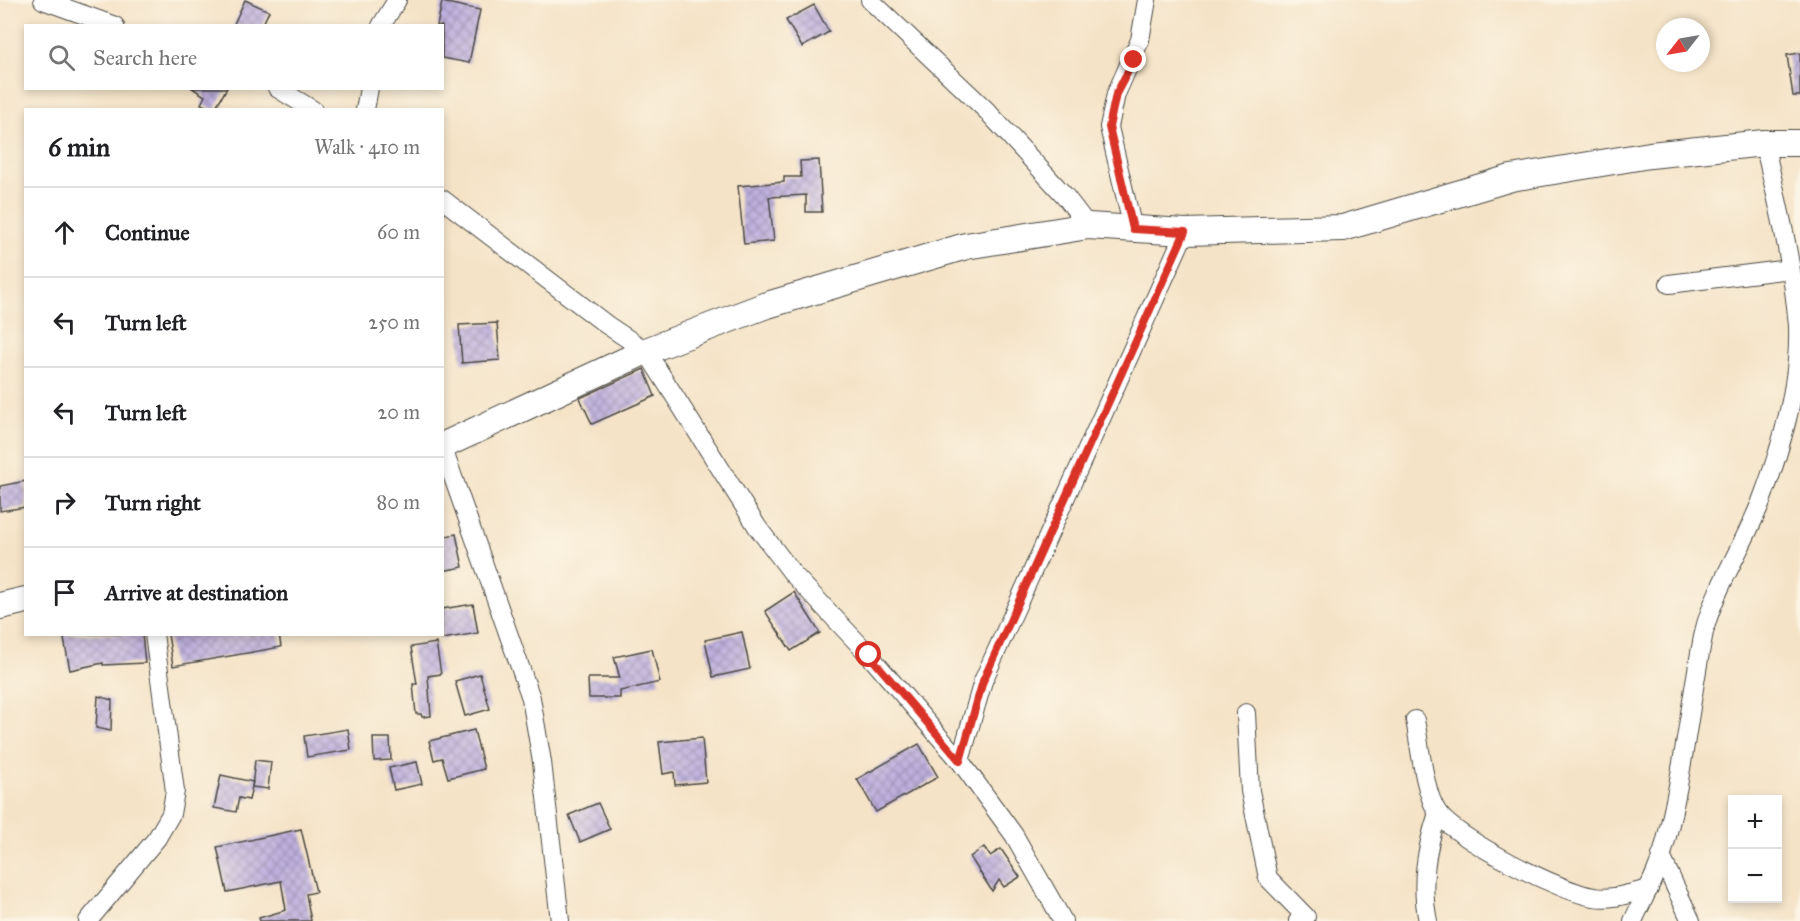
<!DOCTYPE html>
<meta charset="utf-8">
<style>
:root{--surface:#fff;--page:#f2f2f2;--text:#202124;--muted:#757577;--line:#e0e0e0}
body{margin:0;font-family:"IM FELL Great Primer",serif;background:var(--page);color:var(--text)}
.controls{position:absolute;right:18px;bottom:18px;display:grid;overflow:hidden;border-radius:0px;box-shadow:0 3px 9px #0003}
.controls button{width:54px;height:54px;display:grid;place-items:center;padding:0;border:0;border-bottom:2px solid var(--line);background:var(--surface);color:var(--text);font:30px sans-serif}
.compass{position:absolute;left:1656px;top:18px;width:54px;height:54px;border-radius:50%;background:var(--surface);box-shadow:0 3px 9px #0003;rotate:239deg}
.stop{position:absolute;width:18px;height:18px;margin:-14px;border:4px solid #d93025;border-radius:50%;background:#fff}
.stop.end{background:#d93025;border-color:#fff;box-shadow:0 2px 6px #0008}
.list{margin:0;padding:0;list-style:none}
h2{display:flex;justify-content:space-between;align-items:center;height:78px;margin:0;padding:0 24px;font-size:26px}
h2 small{font-size:20px;font-weight:400;color:var(--muted)}
.list li{display:grid;grid-template-columns:39px 1fr auto;gap:18px;align-items:center;box-sizing:border-box;height:90px;padding:0 24px;border-top:2px solid var(--line)}
.list b{display:block;font-size:22px;white-space:nowrap}
.list em{font-size:20px;font-style:normal;color:var(--muted)}
.icon{flex:none;width:33px;height:33px;fill:none;stroke:currentColor;stroke-width:2;stroke-linecap:round;stroke-linejoin:round}
.map{position:relative;flex:none;width:1800px;height:921px;overflow:hidden}
.search{position:absolute;background:var(--surface);box-shadow:0 3px 9px #0003;left:24px;top:24px;width:420px;height:66px;display:flex;align-items:center;gap:15px;box-sizing:border-box;padding:0 21px;border-radius:0px;color:var(--muted);font-size:22px}
.panel{position:absolute;background:var(--surface);box-shadow:0 3px 9px #0003;left:24px;top:108px;width:420px;height:528px;border-radius:0px}
.map>svg:first-child{display:block}
</style>
<div class="map">
<svg width="1800" height="921" viewBox="0 0 1800 921">
<defs>
<pattern id="building-cross-hatch" width="8" height="8" patternUnits="userSpaceOnUse" patternTransform="scale(1.5)"><rect width="8" height="8" fill="#beb0de"/><path d="M0 0l8 8M0 8l8-8" fill="none" stroke="#9b8fb4"/></pattern>
</defs>
<rect width="100%" height="100%" fill="#fcf5e5"/>
<filter id="ink" filterUnits="userSpaceOnUse"><feTurbulence type="fractalNoise" baseFrequency=".0167" numOctaves="2"/><feDisplacementMap in="SourceGraphic" scale="12" xChannelSelector="R" yChannelSelector="G"/><feConvolveMatrix kernelMatrix="1 2 1 2 8 2 1 2 1" color-interpolation-filters="sRGB"/></filter>
<filter id="wash" filterUnits="userSpaceOnUse"><feTurbulence type="fractalNoise" baseFrequency=".008" numOctaves="4" result="noise"/><feDisplacementMap in="SourceGraphic" scale="24" xChannelSelector="R" yChannelSelector="G"/><feGaussianBlur stdDeviation="1.35" result="paint"/><feColorMatrix in="noise" values="0 0 0 0 0 0 0 0 0 0 0 0 0 0 0 0 0 1.4 0 .05"/><feComposite in="paint" operator="in"/></filter>
<g filter="url(#wash)">
<rect width="100%" height="100%" fill="#f4e3c7"/>
<g id="blocks">
<g fill="url(#building-cross-hatch)">
<path d="M 245,0 L 269,11 L 262,26 L 233,26 Z"/>
<path d="M 442,2 L 480,10 L 469,63 L 442,58 L 442,26 L 437,26 Z"/>
<path d="M 814,5 L 829,32 L 802,47 L 786,20 Z"/>
<path d="M 1800,53 L 1800,96 L 1793,96 L 1787,55 Z"/>
<path d="M 192,88 L 227,88 L 214,110 L 201,104 L 205,96 Z"/>
<path d="M 819,160 L 822,212 L 806,212 L 806,195 L 769,197 L 774,241 L 744,244 L 738,186 L 784,182 L 784,177 L 801,177 L 800,161 Z"/>
<path d="M 497,323 L 500,360 L 462,363 L 459,325 Z"/>
<path d="M 644,369 L 655,396 L 592,424 L 580,398 Z"/>
<path d="M 26,481 L 26,507 L 0,511 L 0,486 Z"/>
<path d="M 456,534 L 463,567 L 442,571 L 442,537 Z"/>
<path d="M 794,592 L 820,633 L 791,651 L 765,611 Z"/>
<path d="M 473,604 L 478,633 L 442,639 L 442,609 Z"/>
<path d="M 742,632 L 750,669 L 713,677 L 705,640 Z"/>
<path d="M 63,634 L 142,634 L 145,663 L 103,665 L 103,663 L 70,670 Z"/>
<path d="M 168,634 L 279,634 L 281,647 L 173,666 Z"/>
<path d="M 436,643 L 441,674 L 428,676 L 431,716 L 422,717 L 421,714 L 416,714 L 413,684 L 417,684 L 411,647 Z"/>
<path d="M 652,649 L 660,682 L 620,691 L 620,698 L 589,698 L 588,678 L 620,678 L 614,657 Z"/>
<path d="M 480,674 L 490,709 L 465,716 L 455,681 Z"/>
<path d="M 98,696 L 112,700 L 111,731 L 96,728 Z"/>
<path d="M 348,729 L 351,750 L 307,757 L 304,736 Z"/>
<path d="M 474,730 L 484,769 L 448,778 L 442,758 L 434,760 L 429,741 Z"/>
<path d="M 373,738 L 390,738 L 391,760 L 374,761 Z"/>
<path d="M 702,738 L 706,782 L 675,785 L 674,772 L 663,774 L 659,742 Z"/>
<path d="M 919,744 L 938,777 L 876,812 L 857,779 Z"/>
<path d="M 255,760 L 271,762 L 268,789 L 252,787 Z"/>
<path d="M 417,762 L 422,784 L 394,790 L 389,768 Z"/>
<path d="M 221,775 L 253,782 L 249,800 L 239,798 L 236,812 L 214,808 Z"/>
<path d="M 598,803 L 610,829 L 580,842 L 569,815 Z"/>
<path d="M 301,829 L 316,892 L 306,894 L 311,921 L 260,921 L 259,918 L 286,910 L 281,881 L 227,892 L 217,847 Z"/>
<path d="M 984,847 L 990,856 L 1001,849 L 1020,877 L 1004,887 L 999,880 L 992,891 L 970,857 Z"/>
</g>
</g>
</g>
<g filter="url(#ink)">
<use href="#blocks" fill-opacity="0" stroke="#494742" stroke-width="1.5"/>
<g fill="none" stroke-linecap="round" stroke-linejoin="round">
<defs>
<g id="street">
<path d="M 43,0 L 115,26"/>
<path d="M 870,0 L 986,110 L 1065,196 L 1088,226"/>
<path d="M 381,26 L 397,0"/>
<path d="M 277,88 L 313,110"/>
<path d="M 365,110 L 369,88"/>
<path d="M 442,199 L 607,325 L 646,351 L 758,528 L 793,574 L 869,655 L 960,761 L 1014,835 L 1063,921"/>
<path d="M 1133,229 L 1109,127 L 1116,94 L 1140,40 L 1147,0"/>
<path d="M 1669,284 L 1790,269"/>
<path d="M 442,446 L 531,698 L 542,762 L 560,921"/>
<path d="M 1246,713 L 1250,791 L 1268,878 L 1306,917 L 1298,921"/>
<path d="M 1415,720 C 1420,745 1424,793 1438,813 C 1456,839 1563,893 1594,897 C 1612,900 1632,893 1649,889"/>
<path d="M 960,761 L 983,681 L 1185,232"/>
<path d="M 1661,856 L 1691,921"/>
<path d="M 88,921 L 157,838 L 171,814 L 175,791 L 154,634"/>
<path d="M 1428,921 C 1420,884 1426,849 1438,813"/>
<path d="M 1633,921 C 1643,899 1655,878 1662,855 C 1683,781 1689,706 1704,632 C 1713,591 1747,540 1762,499 C 1782,446 1800,383 1798,326 C 1793,265 1778,203 1764,143"/>
</g>
<g id="secondary">
<path d="M 442,446 L 646,351 L 764,306 L 966,246 L 1088,226 L 1185,232 L 1343,228 L 1511,178 L 1650,155 L 1764,143 L 1800,143"/>
<path d="M 0,606 L 26,600"/>
</g>
</defs>
<use href="#street" stroke="#494742" stroke-width="20"/>
<use href="#secondary" stroke="#494742" stroke-width="28"/>
<use href="#street" stroke="#fff" stroke-width="18"/>
<use href="#secondary" stroke="#fff" stroke-width="26"/>
</g>
</g>
<g fill="none" stroke-linecap="round" stroke-linejoin="round" filter="url(#ink)">
<path stroke="#d93025" stroke-width="8" d="M 869,655 L 960,761 L 983,681 L 1185,232 L 1133,229 L 1109,127 L 1116,94 L 1134,60"/>
</g>
</svg>
<div class="controls">
<button>+</button>
<button>−</button>
</div>
<svg class="compass" viewBox="-18 -18 36 36"><path d="M0-13l5 13h-10z" fill="#e53935"/><path d="M0 13l5-13h-10z" fill="#757577"/></svg>
<div class="stop" style="left:869px;top:655px"></div>
<div class="stop end" style="left:1134px;top:60px"></div>
<div class="search"><svg class="icon" aria-label="search" viewBox="0 0 24 24"><circle cx="10" cy="10" r="6"/><path d="M15 15l6 6"/></svg>Search here</div>
<section class="panel">
<h2>6 min<small>Walk · 410 m</small></h2>
<ul class="list">
<li><svg class="icon" aria-label="ahead" viewBox="0 0 24 24"><path d="M12 20V5M6 11l6-6 6 6"/></svg><div><b>Continue</b></div><em>60 m</em></li>
<li><svg class="icon" aria-label="left" viewBox="0 0 24 24"><path d="M17 20v-9H6M10 6l-5 5 5 5"/></svg><div><b>Turn left</b></div><em>250 m</em></li>
<li><svg class="icon" aria-label="left" viewBox="0 0 24 24"><path d="M17 20v-9H6M10 6l-5 5 5 5"/></svg><div><b>Turn left</b></div><em>20 m</em></li>
<li><svg class="icon" aria-label="right" viewBox="0 0 24 24"><path d="M7 20v-9h11M14 6l5 5-5 5"/></svg><div><b>Turn right</b></div><em>80 m</em></li>
<li><svg class="icon" aria-label="arrive" viewBox="0 0 24 24"><path d="M6 21V4h12l-3 4 3 4H6"/></svg><div><b>Arrive at destination</b></div></li>
</ul>
</section>
</div>
